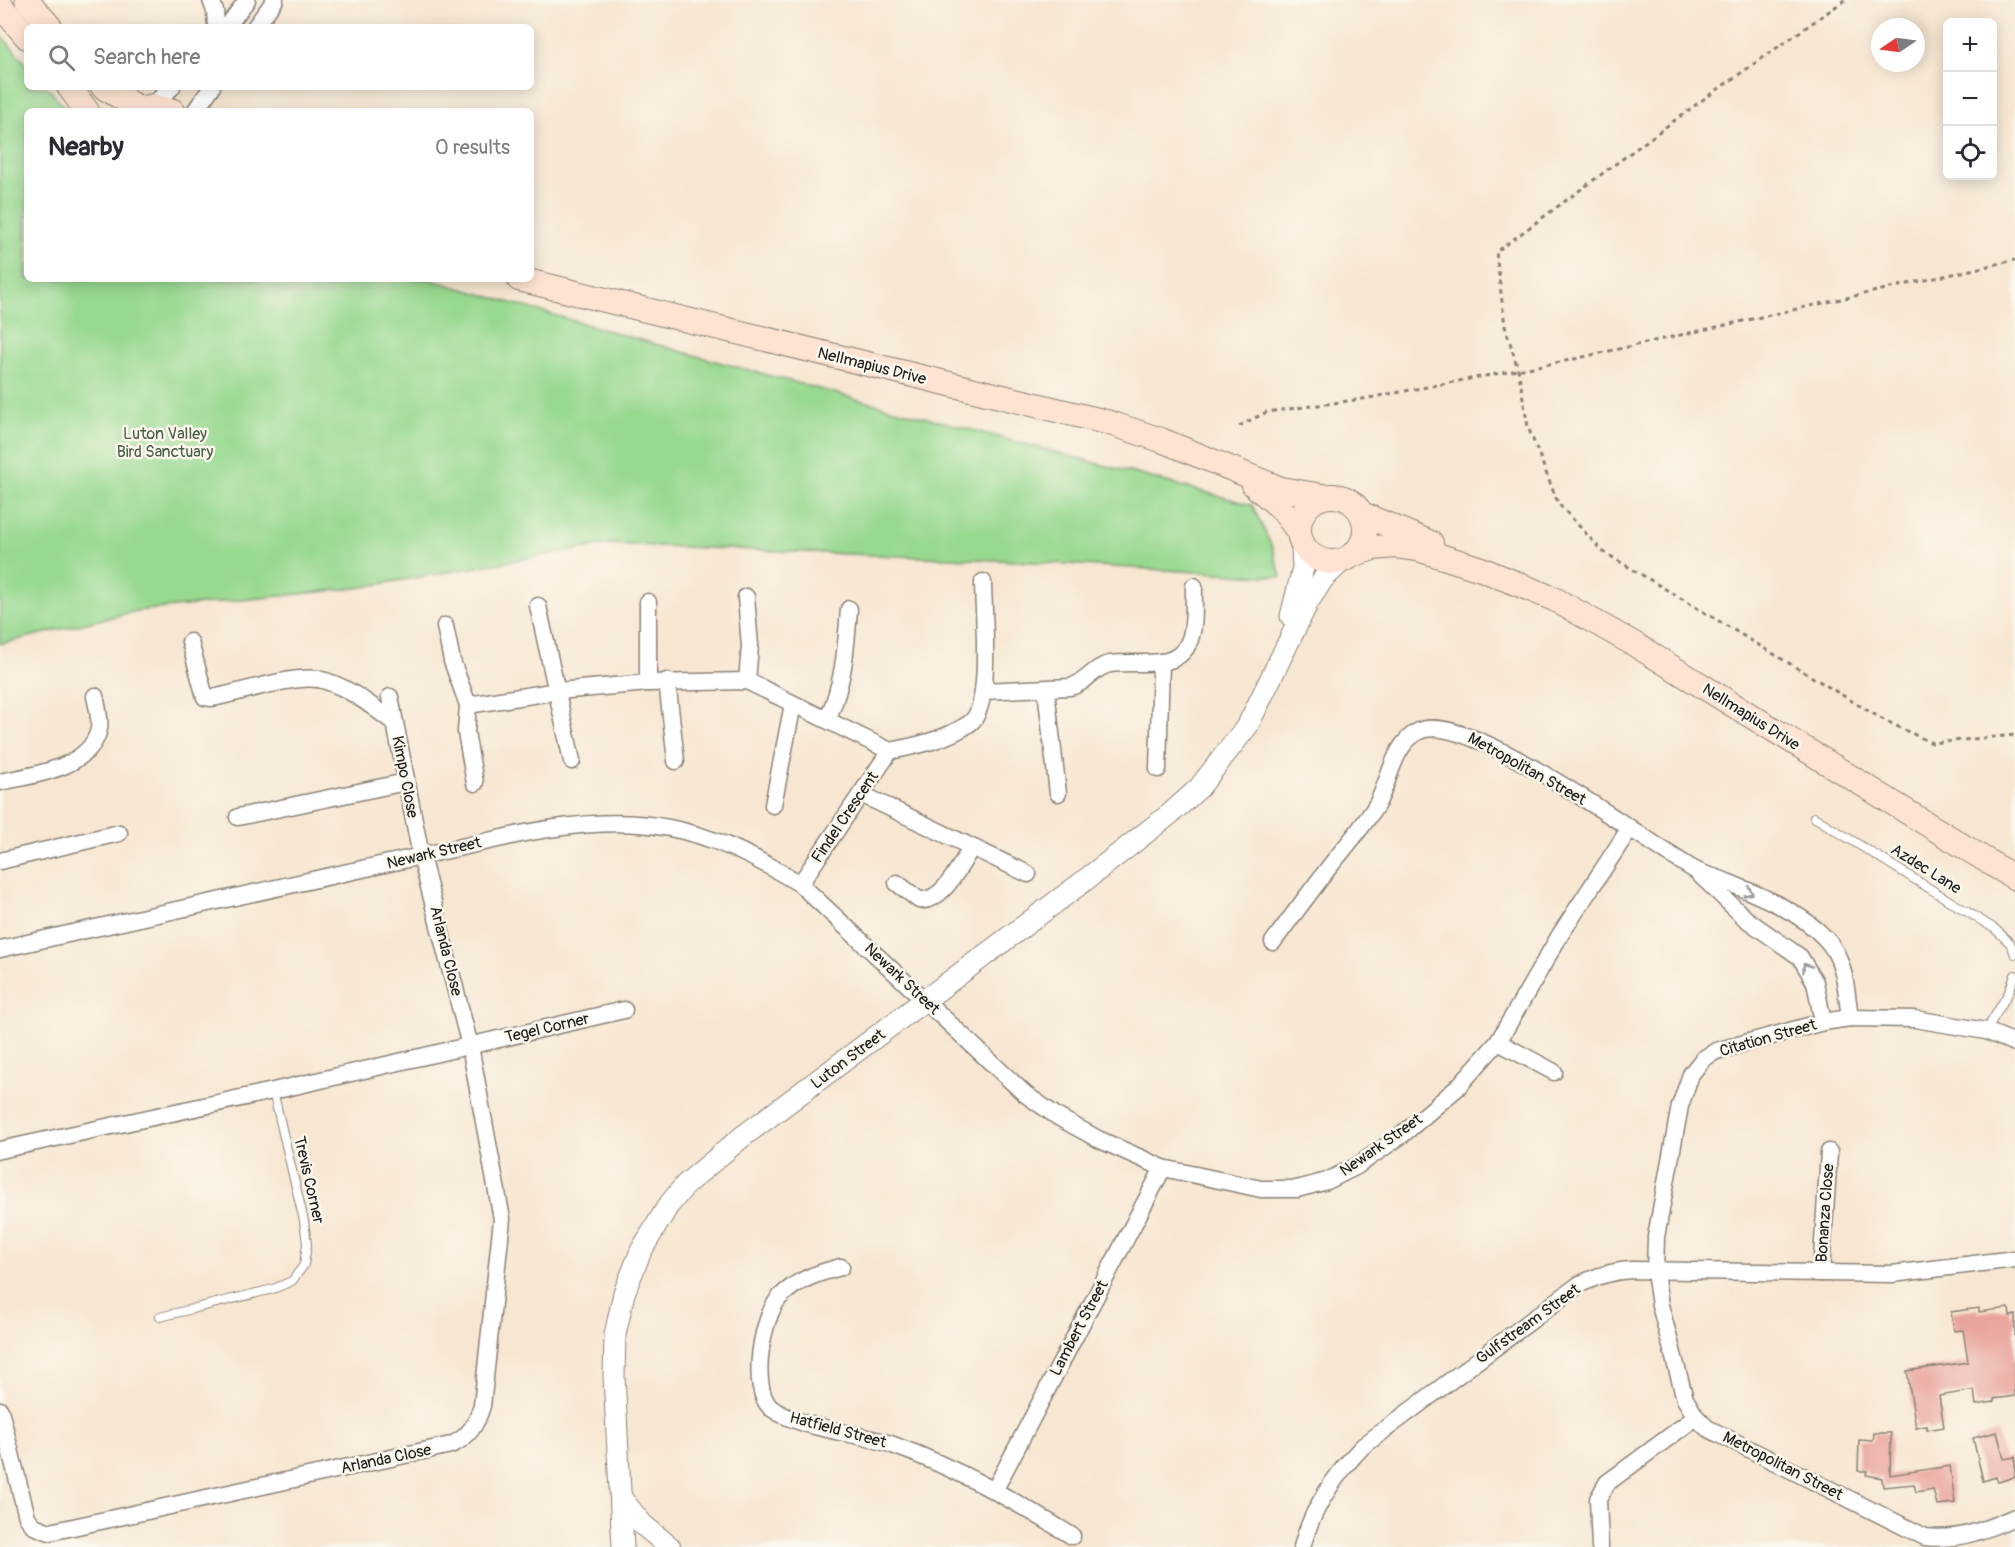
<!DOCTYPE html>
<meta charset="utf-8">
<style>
:root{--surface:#fff;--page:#f7f7f7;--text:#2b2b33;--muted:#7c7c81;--line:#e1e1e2}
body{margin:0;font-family:Pangolin,sans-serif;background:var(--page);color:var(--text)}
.controls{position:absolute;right:18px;top:18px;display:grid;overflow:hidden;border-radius:9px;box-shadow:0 3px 15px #0003}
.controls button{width:54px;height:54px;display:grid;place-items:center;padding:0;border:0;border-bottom:2px solid var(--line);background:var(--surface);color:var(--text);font:30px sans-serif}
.compass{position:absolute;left:1871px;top:18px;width:54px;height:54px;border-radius:50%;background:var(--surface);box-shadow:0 3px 15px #0003;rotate:257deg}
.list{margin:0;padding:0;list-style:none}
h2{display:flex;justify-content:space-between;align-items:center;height:78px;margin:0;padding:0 24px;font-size:26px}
h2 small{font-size:20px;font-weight:400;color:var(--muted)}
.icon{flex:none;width:33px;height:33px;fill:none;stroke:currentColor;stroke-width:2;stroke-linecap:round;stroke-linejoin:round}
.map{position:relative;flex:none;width:2015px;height:1547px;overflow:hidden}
.search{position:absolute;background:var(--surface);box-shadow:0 3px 15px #0003;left:24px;top:24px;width:510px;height:66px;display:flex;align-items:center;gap:15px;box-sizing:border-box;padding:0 21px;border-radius:9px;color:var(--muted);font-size:22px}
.panel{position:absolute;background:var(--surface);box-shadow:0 3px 15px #0003;left:24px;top:108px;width:510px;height:174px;border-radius:9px}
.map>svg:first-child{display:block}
</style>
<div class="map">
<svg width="2015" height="1547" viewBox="0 0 2015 1547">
<rect width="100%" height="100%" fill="#fbf7ec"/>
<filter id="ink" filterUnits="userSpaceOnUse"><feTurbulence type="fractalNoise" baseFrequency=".0167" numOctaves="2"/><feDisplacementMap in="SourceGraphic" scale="12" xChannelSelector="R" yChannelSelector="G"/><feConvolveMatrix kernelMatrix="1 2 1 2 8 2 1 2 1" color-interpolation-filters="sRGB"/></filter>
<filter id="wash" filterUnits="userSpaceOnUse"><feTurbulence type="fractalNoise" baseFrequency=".008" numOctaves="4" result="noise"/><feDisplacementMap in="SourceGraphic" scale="24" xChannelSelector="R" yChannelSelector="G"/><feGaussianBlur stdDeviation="1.35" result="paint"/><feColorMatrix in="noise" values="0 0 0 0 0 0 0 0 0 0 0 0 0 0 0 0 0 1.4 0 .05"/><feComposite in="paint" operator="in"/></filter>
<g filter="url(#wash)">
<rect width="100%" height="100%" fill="#f7e6d1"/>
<path fill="#98d990" stroke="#5a7a56" stroke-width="1.5" d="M 0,34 L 27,65 L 27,87 L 47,87 L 68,111 L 27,111 L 27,279 L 428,279 L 704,358 L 1252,505 L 1273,549 L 1281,577 L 997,560 L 608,544 L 357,588 L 136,611 L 0,644 Z"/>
<g id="blocks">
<g fill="#e9a49e">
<path d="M 1979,1308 L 1979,1312 L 2009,1308 L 2010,1316 L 2015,1315 L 2015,1396 L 1994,1399 L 1994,1402 L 1976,1405 L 1974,1390 L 1939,1396 L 1944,1427 L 1927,1430 L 1927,1426 L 1916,1428 L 1907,1371 L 1968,1362 L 1963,1330 L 1954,1331 L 1951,1312 Z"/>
<path d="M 1997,1432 L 2004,1459 L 2015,1457 L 2015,1477 L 1998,1482 L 1996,1477 L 1983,1481 L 1973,1438 Z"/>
<path d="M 1874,1433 L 1891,1433 L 1890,1475 L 1950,1466 L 1955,1503 L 1937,1505 L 1933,1489 L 1916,1492 L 1914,1484 L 1883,1487 L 1882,1478 L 1866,1475 L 1867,1471 L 1858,1471 L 1859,1440 L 1873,1441 Z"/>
</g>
</g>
</g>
<g filter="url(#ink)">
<use href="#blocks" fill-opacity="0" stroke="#8a8176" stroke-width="1.5"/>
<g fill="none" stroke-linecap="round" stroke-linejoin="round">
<defs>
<g id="service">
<path d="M 1814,817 L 1995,929 L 2010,943 L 2015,954"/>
<path d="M 1986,1031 L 2009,992 L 2015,975"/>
<path d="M 160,1317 L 273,1289 L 292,1281 L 304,1265 L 307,1244 L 304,1221 L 273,1091"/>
</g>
<g id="minor">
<path d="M 211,0 L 215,11 L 216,27"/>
<path d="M 227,27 L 247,0"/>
<path d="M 255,27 L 275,0"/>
<path d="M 152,106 L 172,87"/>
<path d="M 195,111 L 212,87"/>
<path d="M 746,597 L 750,646 L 747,681"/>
<path d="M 648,602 L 648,683"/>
<path d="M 538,606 L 572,761"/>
<path d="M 445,626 L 452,661 L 468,705 L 466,732 L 475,783"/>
<path d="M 190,642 L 205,697 L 212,698 C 238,693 293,675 318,679 C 347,685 371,706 395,723"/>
<path d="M 667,681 L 676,761"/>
<path d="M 1046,690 L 1058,793"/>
<path d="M 983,691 L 1070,687 C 1087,683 1093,667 1110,664 C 1127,662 1144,664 1161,662 C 1200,657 1193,615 1194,586"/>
<path d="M 468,705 L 558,691 L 648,683 L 747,681 L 890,751 C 916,746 948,739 970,723 C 993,707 983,611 983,582"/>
<path d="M 828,718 C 844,682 846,648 849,609"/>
<path d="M 1158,769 L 1161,662"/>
<path d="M 0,782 C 32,775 90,769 99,729 C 101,719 97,707 95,696"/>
<path d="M 861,794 L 1028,874"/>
<path d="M 773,805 L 793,704"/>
<path d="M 238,817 L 406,782"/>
<path d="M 0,861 L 119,833"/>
<path d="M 1698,873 L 1746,919 L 1800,957 L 1815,982 L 1823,1022"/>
<path d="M 897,883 L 919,900 C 943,903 959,866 971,849"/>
<path d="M 800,884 L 890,751"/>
<path d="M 1273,942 C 1292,916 1311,891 1330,866 C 1346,846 1364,826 1377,804 C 1390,781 1393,744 1419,731 C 1467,709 1645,841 1693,869 C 1703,875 1716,877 1727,882 C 1759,895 1801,912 1825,938 C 1846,959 1846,991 1850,1018"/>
<path d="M 0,949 L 525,833 C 640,812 700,823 800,884 L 1025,1094 L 1058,1117 L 1098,1139 L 1163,1168 L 1261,1189 L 1297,1189 L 1327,1181 L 1357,1166 L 1402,1135 L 1457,1088 L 1498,1042 L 1560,935 L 1630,828"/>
<path d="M 1498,1042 L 1554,1072"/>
<path d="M 2015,1043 L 1986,1031 L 1915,1019 L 1850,1018 L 1823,1022 L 1716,1051 L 1703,1059 L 1691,1074 L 1680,1106 L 1656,1237 L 1655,1272 L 1660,1305 L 1685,1399 L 1696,1417 L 1707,1428 L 1925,1537 C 1959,1541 1984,1530 2015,1517"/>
<path d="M 0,1150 L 273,1091 L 624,1010"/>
<path d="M 841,1267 C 818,1273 798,1279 780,1297 C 762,1316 749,1389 771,1408 C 797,1428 861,1433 893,1445 C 957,1468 1015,1501 1072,1536"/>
<path d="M 1821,1273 L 1829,1152"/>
<path d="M 0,1410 L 27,1517 L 34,1526 L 50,1532 L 451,1445 C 469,1437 476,1425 482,1406 L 502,1219 L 470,1046 L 421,856 L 390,697"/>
<path d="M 995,1489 L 1163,1168"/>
<path d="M 1302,1547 C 1312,1508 1335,1475 1363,1446 L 1580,1284 C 1598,1276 1612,1271 1632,1270 L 1892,1274 L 2015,1259"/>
<path d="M 1600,1547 L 1598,1499 L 1607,1483 L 1696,1417"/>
</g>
<g id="tertiary">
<path d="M 1291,616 L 1303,568 L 1302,544"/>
<path d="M 621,1498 L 643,1525 L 670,1547"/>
<path d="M 623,1547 L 614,1376 L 615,1335 L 624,1293 L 641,1251 L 668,1206 L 686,1184 L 742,1137 L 1084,881 L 1170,814 L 1199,788 L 1248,725 L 1308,602 L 1323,579 L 1342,561"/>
</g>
<g id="secondary">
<path d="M 27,0 L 50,27"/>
<path d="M 0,5 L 27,37"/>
<path d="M 69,87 L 87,111"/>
<path d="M 103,87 L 139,108"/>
<path d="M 133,111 L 152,106 L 173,111"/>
<path d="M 519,279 L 1110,423 L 1161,440 L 1281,489 L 1322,496"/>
<path d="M 1254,485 L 1281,508 L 1299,532"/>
<circle cx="1332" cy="529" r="33"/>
<path d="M 1362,514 L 1431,543"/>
<path d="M 1352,555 L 1373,548 L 1396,546 L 1418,549 L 1481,569 L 1554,599 L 1634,644 L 2015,878"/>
</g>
</defs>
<use href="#service" stroke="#8a8176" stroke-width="10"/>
<use href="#minor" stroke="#8a8176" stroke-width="19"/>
<use href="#tertiary" stroke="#8a8176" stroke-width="23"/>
<use href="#secondary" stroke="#8a8176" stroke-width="26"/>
<g stroke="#8a8176" stroke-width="3" stroke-dasharray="4.5 4.5" stroke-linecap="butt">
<path d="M 1845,0 L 1694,106 L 1496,252 L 1505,326 L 1518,369 L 1528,427 L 1558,503 L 1602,551 L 1882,719 L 1932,743 L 2015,735"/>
<path d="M 1239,426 L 1267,412 L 1363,399 L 1565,361 L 2015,260"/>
</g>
<use href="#service" stroke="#fff" stroke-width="8"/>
<use href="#minor" stroke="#fff" stroke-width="16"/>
<use href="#tertiary" stroke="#fff" stroke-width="21"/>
<use href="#secondary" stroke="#fee3d2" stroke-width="24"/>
</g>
<defs><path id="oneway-chevron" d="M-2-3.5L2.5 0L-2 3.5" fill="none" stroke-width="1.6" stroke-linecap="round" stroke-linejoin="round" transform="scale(1.5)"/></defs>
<g stroke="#999">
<use href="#oneway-chevron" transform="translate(1749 892) rotate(25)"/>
<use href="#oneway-chevron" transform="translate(1806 967) rotate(-124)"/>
</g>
</g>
<g text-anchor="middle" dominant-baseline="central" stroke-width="5" stroke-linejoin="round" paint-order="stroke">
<g font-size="16" fill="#1c1c1c" stroke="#fbf7ec">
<text transform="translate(872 366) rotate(14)">Nellmapius Drive</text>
<text transform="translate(1751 717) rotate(32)">Nellmapius Drive</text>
<text transform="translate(1527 769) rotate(29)">Metropolitan Street</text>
<text transform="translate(405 777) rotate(79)">Kimpo Close</text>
<text transform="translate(845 817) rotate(-56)">Findel Crescent</text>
<text transform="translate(434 853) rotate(-13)">Newark Street</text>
<text transform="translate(1926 869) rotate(32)">Azdec Lane</text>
<text transform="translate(446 951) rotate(76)">Arlanda Close</text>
<text transform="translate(902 979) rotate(43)">Newark Street</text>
<text transform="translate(547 1028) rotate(-13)">Tegel Corner</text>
<text transform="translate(1768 1038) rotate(-16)">Citation Street</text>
<text transform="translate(848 1059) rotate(-37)">Luton Street</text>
<text transform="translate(1381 1145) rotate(-35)">Newark Street</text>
<text transform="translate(309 1180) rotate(77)">Trevis Corner</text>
<text transform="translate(1825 1213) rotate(-86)">Bonanza Close</text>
<text transform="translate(1528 1324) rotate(-36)">Gulfstream Street</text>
<text transform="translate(1079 1328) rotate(-62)">Lambert Street</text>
<text transform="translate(838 1430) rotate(15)">Hatfield Street</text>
<text transform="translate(386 1459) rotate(-12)">Arlanda Close</text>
<text transform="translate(1783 1466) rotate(27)">Metropolitan Street</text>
</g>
<g font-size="16" fill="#475e45" stroke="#fbf7ec">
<text x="165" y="434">Luton Valley<tspan x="165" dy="18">Bird Sanctuary</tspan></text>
</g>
</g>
</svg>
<div class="controls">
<button>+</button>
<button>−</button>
<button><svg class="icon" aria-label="locate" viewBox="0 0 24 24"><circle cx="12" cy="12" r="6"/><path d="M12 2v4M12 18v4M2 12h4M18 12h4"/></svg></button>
</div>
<svg class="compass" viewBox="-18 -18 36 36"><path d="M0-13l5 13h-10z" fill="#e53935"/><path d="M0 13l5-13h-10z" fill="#7c7c81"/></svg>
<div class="search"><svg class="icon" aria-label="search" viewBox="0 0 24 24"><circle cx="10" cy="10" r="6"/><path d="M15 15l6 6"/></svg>Search here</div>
<section class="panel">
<h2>Nearby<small>0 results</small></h2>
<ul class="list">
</ul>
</section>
</div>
